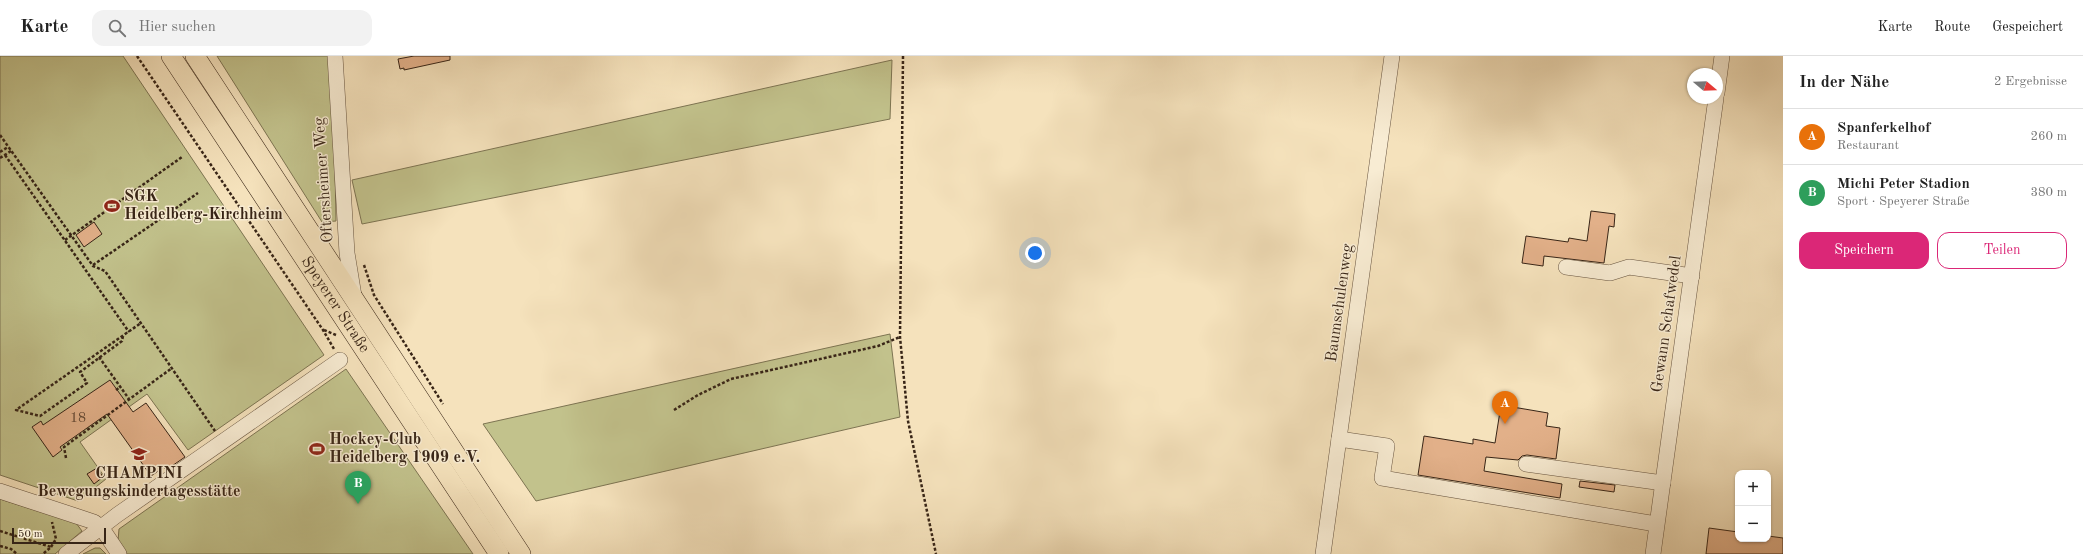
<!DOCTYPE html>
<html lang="de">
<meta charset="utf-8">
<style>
:root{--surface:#fff;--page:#f2f2f2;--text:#222;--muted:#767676;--line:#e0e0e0;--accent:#db2777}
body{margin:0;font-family:"Old Standard TT",serif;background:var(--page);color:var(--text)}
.controls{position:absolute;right:12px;bottom:12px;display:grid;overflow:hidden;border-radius:8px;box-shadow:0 1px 3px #0004}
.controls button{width:36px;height:36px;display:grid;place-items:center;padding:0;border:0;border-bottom:1px solid var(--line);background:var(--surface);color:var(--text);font:20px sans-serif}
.compass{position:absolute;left:1687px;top:12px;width:36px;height:36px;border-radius:50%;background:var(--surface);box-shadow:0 1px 3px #0004;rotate:109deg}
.scale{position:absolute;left:12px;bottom:10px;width:94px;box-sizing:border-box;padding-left:4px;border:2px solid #382517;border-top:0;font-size:11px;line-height:14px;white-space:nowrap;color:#382517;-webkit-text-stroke:3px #f8ecd3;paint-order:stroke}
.you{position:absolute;left:1035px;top:197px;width:14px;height:14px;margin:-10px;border:3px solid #fff;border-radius:50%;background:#1a73e8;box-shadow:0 0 0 6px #1a73e833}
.badge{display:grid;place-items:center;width:26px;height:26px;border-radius:50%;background:var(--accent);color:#fff;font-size:13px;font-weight:700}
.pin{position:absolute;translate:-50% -33px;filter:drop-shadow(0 1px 2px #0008)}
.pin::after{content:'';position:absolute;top:21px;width:14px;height:12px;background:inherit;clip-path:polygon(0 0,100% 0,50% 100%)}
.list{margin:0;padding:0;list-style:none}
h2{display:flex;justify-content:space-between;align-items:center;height:52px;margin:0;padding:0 16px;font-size:17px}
h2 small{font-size:13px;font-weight:400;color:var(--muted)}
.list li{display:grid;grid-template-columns:26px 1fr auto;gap:12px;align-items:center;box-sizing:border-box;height:56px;padding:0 16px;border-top:1px solid var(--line)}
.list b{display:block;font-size:15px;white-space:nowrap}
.list p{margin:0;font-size:13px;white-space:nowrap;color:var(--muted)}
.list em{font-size:13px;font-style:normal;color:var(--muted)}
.actions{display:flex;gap:8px;padding:12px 16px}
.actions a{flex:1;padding:9px 0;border:1px solid var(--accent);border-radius:12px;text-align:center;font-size:14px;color:var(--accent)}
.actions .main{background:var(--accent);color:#fff}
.icon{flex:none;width:22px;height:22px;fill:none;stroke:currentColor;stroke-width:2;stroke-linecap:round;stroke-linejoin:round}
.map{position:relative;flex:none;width:1783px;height:498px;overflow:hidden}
header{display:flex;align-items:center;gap:24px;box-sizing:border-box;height:56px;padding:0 20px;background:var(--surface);border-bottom:1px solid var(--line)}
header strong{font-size:19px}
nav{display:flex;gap:22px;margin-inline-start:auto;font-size:14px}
.search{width:280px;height:36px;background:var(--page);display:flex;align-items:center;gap:10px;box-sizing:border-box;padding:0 14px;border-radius:12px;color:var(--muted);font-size:15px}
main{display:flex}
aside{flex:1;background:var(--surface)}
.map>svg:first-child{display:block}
</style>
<header>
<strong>Karte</strong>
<div class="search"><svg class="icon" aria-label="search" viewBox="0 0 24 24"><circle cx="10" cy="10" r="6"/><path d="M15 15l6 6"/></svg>Hier suchen</div>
<nav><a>Karte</a><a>Route</a><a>Gespeichert</a></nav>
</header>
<main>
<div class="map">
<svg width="1783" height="498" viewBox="0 0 1783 498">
<rect width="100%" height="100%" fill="#f5e2bc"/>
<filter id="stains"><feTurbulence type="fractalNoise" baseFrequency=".005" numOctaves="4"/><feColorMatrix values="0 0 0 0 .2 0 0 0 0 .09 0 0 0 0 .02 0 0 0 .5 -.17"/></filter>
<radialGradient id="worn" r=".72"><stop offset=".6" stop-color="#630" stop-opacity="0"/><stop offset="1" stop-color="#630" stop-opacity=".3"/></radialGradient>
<g fill="#c2c28c" stroke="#7d7452">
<path d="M 0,0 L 123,0 L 324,299 L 188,394 L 147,338 L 80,386 L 106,423 L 78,445 L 0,419 Z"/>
<path d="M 217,0 L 329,0 L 334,60 L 336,165 L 322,166 Z"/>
<path d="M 892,4 L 890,63 L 362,168 L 352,124 Z"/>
<path d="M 890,278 L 900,361 L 536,445 L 483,368 Z"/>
<path d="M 346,313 L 473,498 L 127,498 L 118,485 L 119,473 Z"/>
<path d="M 0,443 L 76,467 L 82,475 L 55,498 L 0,498 Z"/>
<path d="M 95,492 L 100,492 L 106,498 L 83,498 Z"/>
</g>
<g fill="#e2b089" stroke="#382517">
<path d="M 414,0 L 450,0 L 450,4 L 404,14 L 404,12 L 400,13 L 398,3 Z"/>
<path d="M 1591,155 L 1615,158 L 1614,171 L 1609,170 L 1604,207 L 1544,200 L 1543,210 L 1522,207 L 1526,180 L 1568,186 L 1569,182 L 1587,185 Z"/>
<path d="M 94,166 L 102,178 L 84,191 L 76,179 Z"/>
<path d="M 110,324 L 133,356 L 146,347 L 185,401 L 166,414 L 164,411 L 151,420 L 107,358 L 60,391 L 62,394 L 53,401 L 32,371 L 41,365 L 43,369 Z"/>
<path d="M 1501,349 L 1548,357 L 1546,370 L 1560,372 L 1556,403 L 1527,399 L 1522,400 L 1518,404 L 1486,401 L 1484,415 L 1562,428 L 1560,442 L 1418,419 L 1424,380 L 1473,388 L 1473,383 L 1495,387 Z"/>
<path d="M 97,412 L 103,421 L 94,428 L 87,418 Z"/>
<path d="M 1580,425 L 1615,429 L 1614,436 L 1579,431 Z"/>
<path d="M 1709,472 L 1738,476 L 1738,483 L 1768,483 L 1768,480 L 1783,482 L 1783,498 L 1706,498 Z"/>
</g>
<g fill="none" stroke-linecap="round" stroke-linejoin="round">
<defs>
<g id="minor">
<path d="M 335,0 L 347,197 L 354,240"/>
<path d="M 1717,37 L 1722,0"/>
<path d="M 1566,211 L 1610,217 L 1629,211 L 1692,220"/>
<path d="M 1339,383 L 1387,390 L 1382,422 L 1656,468"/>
<path d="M 1526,408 L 1663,427"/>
<path d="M 0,435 L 94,466 L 101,471 L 119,498"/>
<path d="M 66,498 L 117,459 L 340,304"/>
<path d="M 1323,498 L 1392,0"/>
<path d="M 1653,498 L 1716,42"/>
</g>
<g id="major">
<path id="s1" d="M 171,0 L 499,498"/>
<path d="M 195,0 L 521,498"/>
</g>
</defs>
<use href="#minor" stroke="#675440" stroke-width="16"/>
<use href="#major" stroke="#382517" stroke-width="20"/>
<g stroke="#382517" stroke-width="2.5" stroke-dasharray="3 2" stroke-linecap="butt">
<path d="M 137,0 L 323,274 L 334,293"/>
<path d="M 903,0 L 900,281 L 908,365 L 936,498"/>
<path d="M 0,79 L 93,210 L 105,215 L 215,375"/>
<path d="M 0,96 L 8,91"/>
<path d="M 5,99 L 129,276"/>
<path d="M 0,102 L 11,95"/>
<path d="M 65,184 L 182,101"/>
<path d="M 93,209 L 198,137"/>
<path d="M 364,209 L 374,239 L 443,348"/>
<path d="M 324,274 L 336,279"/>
<path d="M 123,280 L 122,285 L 80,316 L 87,327 L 40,360 L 16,354 L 141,267"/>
<path d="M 99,301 L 129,343"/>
<path d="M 116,334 L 120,331"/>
<path d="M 674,354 L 698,339 L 731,323 L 878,290 L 900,281"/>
<path d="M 66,402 L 64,391 L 172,312"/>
<path d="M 0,475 L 51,491 L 43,498"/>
<path d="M 0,490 L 11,493 L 17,498"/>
<path d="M 51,491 L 56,483 L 52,466"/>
</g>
<use href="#minor" stroke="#f8ecd3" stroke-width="15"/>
<use href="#major" stroke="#f5e2bc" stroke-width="19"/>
</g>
<defs>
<symbol id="stadium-bare" viewBox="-9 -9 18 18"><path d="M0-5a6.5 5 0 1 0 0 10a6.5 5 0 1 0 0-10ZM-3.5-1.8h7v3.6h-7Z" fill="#8f2418" stroke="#f8ecd3" stroke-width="2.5" paint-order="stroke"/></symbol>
<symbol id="school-bare" viewBox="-9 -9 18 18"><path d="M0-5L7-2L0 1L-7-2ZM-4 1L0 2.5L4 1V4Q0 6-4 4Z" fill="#8f2418" stroke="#f8ecd3" stroke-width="2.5" paint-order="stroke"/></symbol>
</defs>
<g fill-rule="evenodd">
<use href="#stadium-bare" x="101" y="139" width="22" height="22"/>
<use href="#stadium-bare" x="306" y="382" width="22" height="22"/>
<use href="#school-bare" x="128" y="387" width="22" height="22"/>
</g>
<g text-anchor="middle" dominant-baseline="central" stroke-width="3" stroke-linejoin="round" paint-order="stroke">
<g font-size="14" fill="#624834">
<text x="78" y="362">18</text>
</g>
<g font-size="16" fill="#382517" stroke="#f8ecd3">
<text transform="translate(324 124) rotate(-94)">Oftersheimer Weg</text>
<text transform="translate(1340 247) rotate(-82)">Baumschulenweg</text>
<text stroke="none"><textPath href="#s1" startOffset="298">Speyerer Straße</textPath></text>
<text transform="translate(1667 268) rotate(-82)">Gewann Schafwedel</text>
</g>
<g font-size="16" font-weight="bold" fill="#382517" stroke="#f8ecd3" text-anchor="start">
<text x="124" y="141">SGK<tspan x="124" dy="18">Heidelberg-Kirchheim</tspan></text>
<text x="329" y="384">Hockey-Club<tspan x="329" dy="18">Heidelberg 1909 e.V.</tspan></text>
<text x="139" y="418" text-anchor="middle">CHAMPINI<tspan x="139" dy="18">Bewegungskindertagesstätte</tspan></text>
</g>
</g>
<rect width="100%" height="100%" filter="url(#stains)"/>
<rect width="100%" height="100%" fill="url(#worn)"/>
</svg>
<div class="controls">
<button>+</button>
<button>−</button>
</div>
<svg class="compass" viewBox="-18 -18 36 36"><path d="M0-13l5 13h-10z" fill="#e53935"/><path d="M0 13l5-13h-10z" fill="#767676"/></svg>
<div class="scale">50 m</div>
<div class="you"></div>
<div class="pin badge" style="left:1505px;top:368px;background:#e8710a">A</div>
<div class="pin badge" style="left:358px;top:448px;background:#2e9e5b">B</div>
</div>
<aside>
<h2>In der Nähe<small>2 Ergebnisse</small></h2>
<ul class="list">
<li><span class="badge" style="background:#e8710a">A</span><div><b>Spanferkelhof</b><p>Restaurant</p></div><em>260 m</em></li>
<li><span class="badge" style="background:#2e9e5b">B</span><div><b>Michi Peter Stadion</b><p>Sport · Speyerer Straße</p></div><em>380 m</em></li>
</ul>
<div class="actions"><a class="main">Speichern</a><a>Teilen</a></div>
</aside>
</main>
